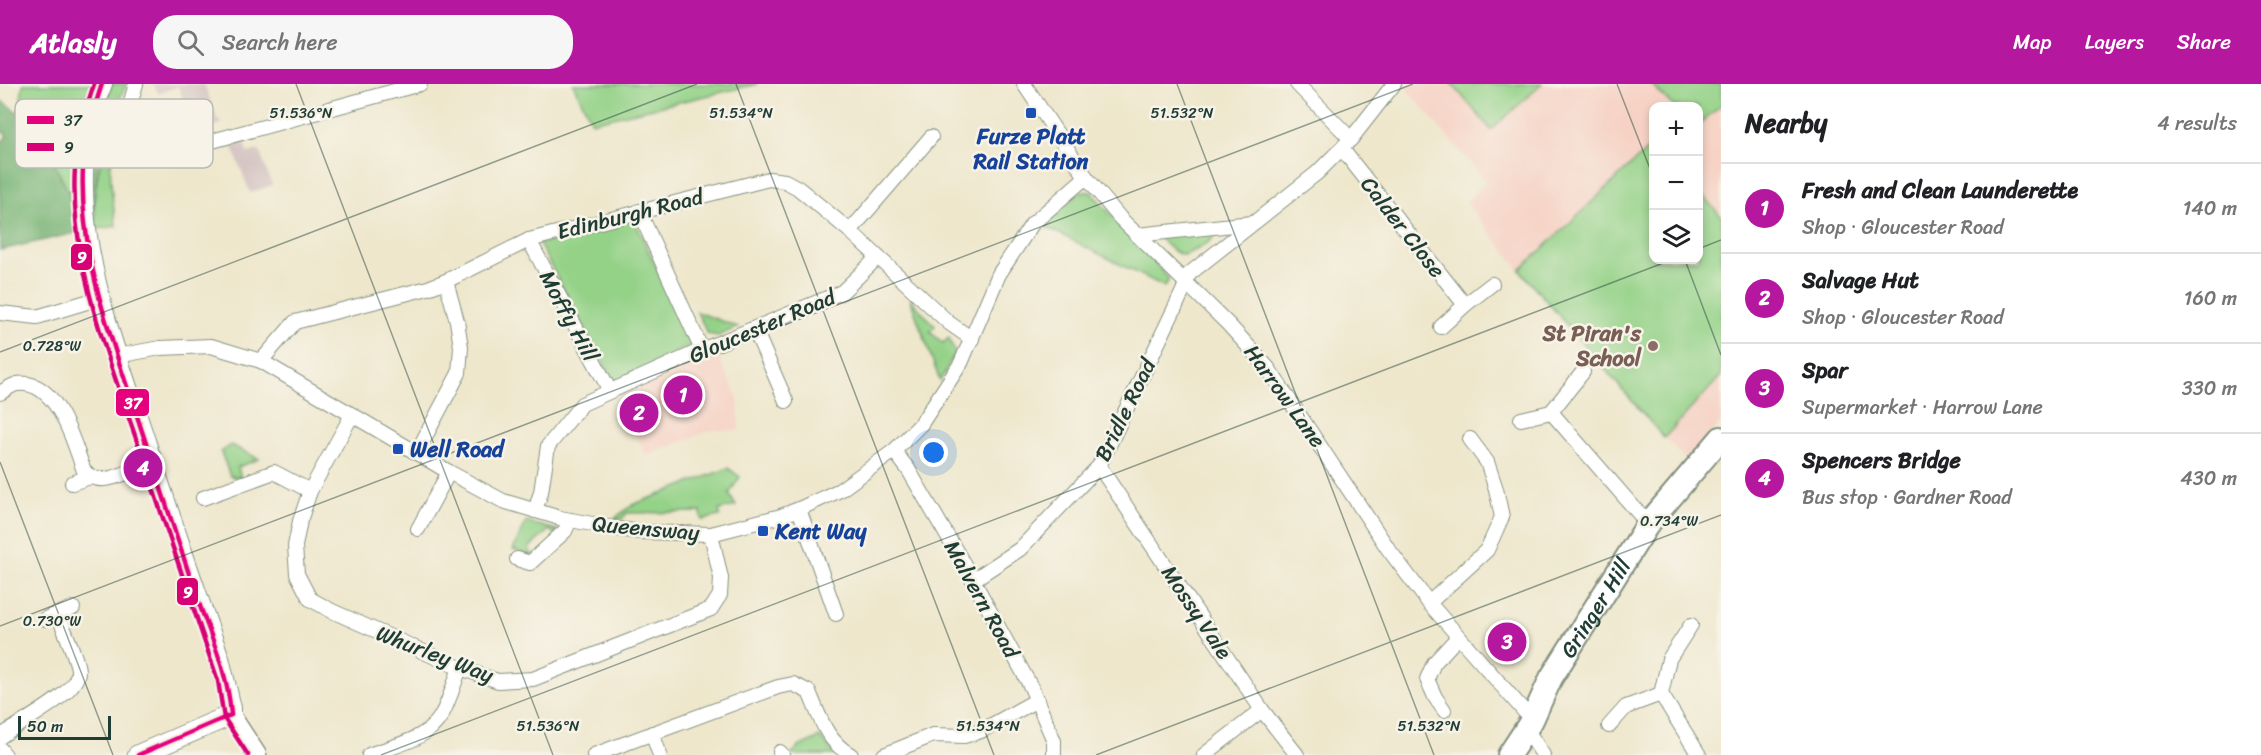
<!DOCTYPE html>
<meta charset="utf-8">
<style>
:root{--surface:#fff;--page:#f6f6f6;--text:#202124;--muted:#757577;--line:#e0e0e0;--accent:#b5179e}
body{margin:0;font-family:Sriracha,sans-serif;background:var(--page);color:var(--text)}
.controls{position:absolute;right:18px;top:18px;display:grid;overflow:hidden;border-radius:12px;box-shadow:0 3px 9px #0003}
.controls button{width:54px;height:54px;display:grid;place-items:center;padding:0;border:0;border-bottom:2px solid var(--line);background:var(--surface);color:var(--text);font:30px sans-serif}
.scale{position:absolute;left:18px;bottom:15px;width:93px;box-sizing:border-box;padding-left:6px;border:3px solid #1f3d34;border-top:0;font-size:16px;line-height:21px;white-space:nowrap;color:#1f3d34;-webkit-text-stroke:4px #f7f3e8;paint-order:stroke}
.you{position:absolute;left:934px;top:369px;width:21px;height:21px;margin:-15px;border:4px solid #fff;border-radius:50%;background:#1a73e8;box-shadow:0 0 0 9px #1a73e833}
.badge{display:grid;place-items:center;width:39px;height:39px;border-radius:50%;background:var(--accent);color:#fff;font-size:20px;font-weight:700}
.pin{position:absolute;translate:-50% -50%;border:3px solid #fff;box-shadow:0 2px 6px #0006}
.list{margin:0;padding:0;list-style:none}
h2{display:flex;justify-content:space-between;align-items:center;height:78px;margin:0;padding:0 24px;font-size:26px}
h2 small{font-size:20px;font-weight:400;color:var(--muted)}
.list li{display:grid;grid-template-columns:39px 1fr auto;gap:18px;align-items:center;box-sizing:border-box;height:90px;padding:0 24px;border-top:2px solid var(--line)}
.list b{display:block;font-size:22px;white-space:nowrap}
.list p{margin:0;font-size:20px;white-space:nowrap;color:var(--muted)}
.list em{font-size:20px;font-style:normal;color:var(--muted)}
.icon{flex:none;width:33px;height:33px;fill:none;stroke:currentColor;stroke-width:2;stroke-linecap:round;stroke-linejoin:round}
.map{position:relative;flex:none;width:1721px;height:671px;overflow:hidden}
header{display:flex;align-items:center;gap:36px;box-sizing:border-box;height:84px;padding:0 30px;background:var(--accent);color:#fff}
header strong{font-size:28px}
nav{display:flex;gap:33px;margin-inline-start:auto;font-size:21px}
.search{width:420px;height:54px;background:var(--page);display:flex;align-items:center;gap:15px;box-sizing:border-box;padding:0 21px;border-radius:24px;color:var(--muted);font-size:22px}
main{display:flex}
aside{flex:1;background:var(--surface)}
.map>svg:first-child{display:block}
</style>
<header>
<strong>Atlasly</strong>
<div class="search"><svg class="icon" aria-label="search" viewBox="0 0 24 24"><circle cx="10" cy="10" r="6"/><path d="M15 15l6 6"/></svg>Search here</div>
<nav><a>Map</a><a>Layers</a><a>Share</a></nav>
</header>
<main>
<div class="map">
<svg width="1721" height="671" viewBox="0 0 1721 671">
<rect width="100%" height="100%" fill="#f7f3e8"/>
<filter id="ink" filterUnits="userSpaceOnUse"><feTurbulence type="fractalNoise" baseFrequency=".0167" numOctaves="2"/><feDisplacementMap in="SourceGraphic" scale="12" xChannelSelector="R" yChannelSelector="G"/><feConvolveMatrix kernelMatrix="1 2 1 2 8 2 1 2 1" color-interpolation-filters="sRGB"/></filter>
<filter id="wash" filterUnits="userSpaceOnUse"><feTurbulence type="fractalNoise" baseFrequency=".008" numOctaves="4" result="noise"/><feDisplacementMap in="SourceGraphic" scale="24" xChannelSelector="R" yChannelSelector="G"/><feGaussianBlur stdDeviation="1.35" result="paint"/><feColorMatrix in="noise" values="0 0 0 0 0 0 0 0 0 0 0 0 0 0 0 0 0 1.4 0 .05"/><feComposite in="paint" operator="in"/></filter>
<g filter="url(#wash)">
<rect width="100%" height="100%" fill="#eee7cc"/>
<g fill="#f6d2c4" fill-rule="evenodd">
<path d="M 1402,0 L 1721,0 L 1721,338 L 1687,378 L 1520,186 L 1466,118 L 1486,97 ZM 1654,22 L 1698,22 L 1698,176 L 1654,176 Z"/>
<path d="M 717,270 L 738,314 L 739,347 L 712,346 L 646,372 L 620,312 Z"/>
</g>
<g fill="#d1bfbe">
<path d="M 154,0 L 204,0 L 217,34 L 222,40 L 196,48 L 178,2 L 158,10 Z"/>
<path d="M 248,55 L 245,59 L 247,69 L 259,66 L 272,101 L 250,109 L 231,59 Z"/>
</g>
<g fill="#94d288" stroke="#5a885e" stroke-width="1.5">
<path d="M 23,0 L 92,0 L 70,111 C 55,81 40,55 19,29 Z"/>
<path d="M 111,0 L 127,0 L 108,38 L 98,73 L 92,131 L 92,60 Z"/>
<path d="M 573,0 L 758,0 L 592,38 Z"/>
<path d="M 1452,0 L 1542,0 L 1491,46 Z"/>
<path d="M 1651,0 L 1721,0 L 1721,21 L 1699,41 L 1698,22 L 1673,22 Z"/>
<path d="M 110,44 L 121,47 C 103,73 113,112 116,142 L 97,145 C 90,116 101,72 110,44 Z"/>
<path d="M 1653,60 L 1654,176 L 1698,176 L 1699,108 L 1721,132 L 1721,292 L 1664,354 L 1520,186 Z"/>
<path d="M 1083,108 L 1091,108 L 1163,188 L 1169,195 L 1165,203 L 1046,143 L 1072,112 Z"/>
<path d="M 634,135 L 692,261 L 614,298 L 539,160 Z"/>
<path d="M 1216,149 C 1209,161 1195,167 1183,171 C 1173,168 1163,160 1158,150 Z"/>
<path d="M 910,215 L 935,242 L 930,248 L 943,259 L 949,254 L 955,269 L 940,297 Z"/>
<path d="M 697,228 L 738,243 L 718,252 L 708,250 Z"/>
<path d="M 231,361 L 259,375 L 238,383 L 241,394 L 230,392 L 221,368 Z"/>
<path d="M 728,384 L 740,393 L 729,410 L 736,422 L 719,426 L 720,432 L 702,436 L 701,428 L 627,429 L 622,435 L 614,435 L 632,421 Z"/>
<path d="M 526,438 L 557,446 L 555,450 L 549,446 L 529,464 L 533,472 L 513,466 Z"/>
<path d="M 820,653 L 836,671 L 791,671 L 798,663 Z"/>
</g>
<path fill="#77b474" stroke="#4b7854" stroke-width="1.5" d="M 0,16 L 19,29 L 36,50 L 54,79 L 70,111 L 76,149 L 0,166 L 0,60 L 7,52 L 0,45 Z"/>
</g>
<g filter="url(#ink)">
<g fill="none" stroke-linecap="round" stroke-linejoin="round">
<defs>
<g id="minor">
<path d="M 136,0 L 127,31 L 137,53 L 156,64 L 180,63 L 205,59 L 420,0"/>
<path d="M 1024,0 L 1086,93 L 1120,134 L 1228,240 L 1268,284 L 1389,466 L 1429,519 L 1532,636"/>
<path d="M 1297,0 L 1351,55"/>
<path d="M 1342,65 L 1465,221 L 1441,243"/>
<path d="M 639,127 L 702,266"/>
<path d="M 850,147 L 931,53"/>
<path d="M 1137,151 L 1252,139"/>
<path d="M 529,156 L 610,307"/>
<path d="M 1465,221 L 1492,200"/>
<path d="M 0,229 L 37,233 L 100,214"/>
<path d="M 755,246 L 786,317"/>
<path d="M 117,272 L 160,264 L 211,262 L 261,277 L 449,388 L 503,417 L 560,434 L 619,445 L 641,448 L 711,450 L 781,432 L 799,425 L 840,406 L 894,367 L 921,340 L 961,279 L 999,190 L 1032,140 L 1086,93"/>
<path d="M 261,277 L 295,238 L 428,204 L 446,197 L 529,156 L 769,95 L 785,97 L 798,104 L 850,147 L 949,239 L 972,255"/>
<path d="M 1583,288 L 1551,328 L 1648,440"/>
<path d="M 0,309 C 5,306 12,301 17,300 C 57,294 74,359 84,387 C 96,400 111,395 126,389"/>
<path d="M 352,331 L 310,407 L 300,437 L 295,462 L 297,490 L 310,515 L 332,527 L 460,584 L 498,597 L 533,595 L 711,525 L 720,511 L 721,494 L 711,450"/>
<path d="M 1521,335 L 1551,328"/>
<path d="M 894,367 L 908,385 L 973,496 L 1031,603 L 1054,657 L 1054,671"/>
<path d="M 417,368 L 459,289 L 461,263 L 457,237 L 446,197"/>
<path d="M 1099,382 L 1262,626 L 1297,671"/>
<path d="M 72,399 L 90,393"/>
<path d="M 203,414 L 274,388 L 310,407"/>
<path d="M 799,425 L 836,530"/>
<path d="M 535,427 L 541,408 L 548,362 L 582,320 L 702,266 L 842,208 L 877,174"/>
<path d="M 418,445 L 449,388"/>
<path d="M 517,475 L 530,479 L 565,447 L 570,436"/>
<path d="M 973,496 L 1020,465 L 1099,382 L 1183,207 L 1189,190 L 1317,89 L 1351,55 L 1394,0"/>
<path d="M 1429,519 L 1487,466 L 1502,433 L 1496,405 L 1487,378 L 1470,355"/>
<path d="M 45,535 L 73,524"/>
<path d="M 1691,541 L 1669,575 L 1661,610 L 1699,671"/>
<path d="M 1444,626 L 1435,613 L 1427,595 L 1434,579 L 1458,553"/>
<path d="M 1609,642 L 1626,623 L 1661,610"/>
<path d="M 1527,646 L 1543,671"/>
<path d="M 652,649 L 660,671"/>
<path d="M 0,653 C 18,639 77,611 78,588 C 79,578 62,542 58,530"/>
<path d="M 0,665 L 5,671"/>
<path d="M 780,668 L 782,671"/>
<path d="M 369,671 C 393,662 427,656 441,632 C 449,618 454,600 460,584"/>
<path d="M 594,671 L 778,603 L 793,600 L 809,608 C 820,633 826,657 851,671"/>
<path d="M 884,671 L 933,651 L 964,652 L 981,647 L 1037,616"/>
<path d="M 1204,671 L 1262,626"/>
</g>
<path id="tertiary" d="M 231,631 L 257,671"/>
<path id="secondary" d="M 102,0 C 52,112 111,253 147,363 C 170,433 194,504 219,574 L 231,624 L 231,631 L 138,671"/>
<g id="primary">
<path id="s1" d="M 1509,671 L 1532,636 L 1551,594 L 1648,440 L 1721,354"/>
</g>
</defs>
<use href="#minor" stroke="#869280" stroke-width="16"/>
<use href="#tertiary" stroke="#869280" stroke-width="21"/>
<use href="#secondary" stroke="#869280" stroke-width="22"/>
<use href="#primary" stroke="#869280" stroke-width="26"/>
<use href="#minor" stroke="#fff" stroke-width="14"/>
<use href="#tertiary" stroke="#fff" stroke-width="18"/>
<use href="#secondary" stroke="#fff" stroke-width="20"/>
<use href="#primary" stroke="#fff" stroke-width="22"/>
<defs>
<g id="bus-1">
<path d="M 102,0 C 93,28 84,55 83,84 C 79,169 110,252 137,332 C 156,389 175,447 194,505 C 208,547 228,586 231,631"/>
<path d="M 138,671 L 231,631"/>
</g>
<path id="bus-2" d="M 94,0 C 85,28 77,54 75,84 C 69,178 111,281 141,369 C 167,445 192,521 218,597 L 224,634 L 248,671"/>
</defs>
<use href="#bus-1" stroke="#f7f3e8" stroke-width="9"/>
<use href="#bus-2" stroke="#f7f3e8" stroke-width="9"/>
<use href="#bus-1" stroke="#e5007d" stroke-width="4.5"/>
<use href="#bus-2" stroke="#d70075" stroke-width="4.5"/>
</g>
</g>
<path fill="none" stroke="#1f3d34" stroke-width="1.5" stroke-opacity="0.45" d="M 296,0 L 553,671M 736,0 L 994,671M 1177,0 L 1434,671M 1617,0 L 1654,95M 1698,165 L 1721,156M 1685,176 L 1721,271M 0,268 L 697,0M 0,378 L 113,671M 0,542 L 1413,0M 381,671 L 1671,176M 1096,671 L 1721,431"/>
<g fill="#1a4fb4" stroke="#f7f3e8" stroke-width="2">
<rect x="1025" y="23" width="12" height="12" rx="3"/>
<rect x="392" y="359" width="12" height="12" rx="3"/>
<rect x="757" y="441" width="12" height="12" rx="3"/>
</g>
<circle fill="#8d6e63" stroke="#f7f3e8" stroke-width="2" cx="1653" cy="262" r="6"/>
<g text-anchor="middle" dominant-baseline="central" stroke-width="5" stroke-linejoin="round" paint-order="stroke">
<g font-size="22" font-weight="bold" fill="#164399" stroke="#f7f3e8" text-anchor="start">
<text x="1031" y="52" text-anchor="middle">Furze Platt<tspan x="1031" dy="25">Rail Station</tspan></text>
<text x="410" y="365">Well Road</text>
<text x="775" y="447">Kent Way</text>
</g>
<g font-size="22" fill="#1f3d34" stroke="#f7f3e8">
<text transform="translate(630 130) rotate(-14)">Edinburgh Road</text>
<text transform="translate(1403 143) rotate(52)">Calder Close</text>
<text transform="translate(569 232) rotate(62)">Moffy Hill</text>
<text transform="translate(762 242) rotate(-23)">Gloucester Road</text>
<text transform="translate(1285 312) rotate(54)">Harrow Lane</text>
<text transform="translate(1125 326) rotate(-64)">Bridle Road</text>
<text transform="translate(646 444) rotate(5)">Queensway</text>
<text transform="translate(982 515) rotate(61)">Malvern Road</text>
<text stroke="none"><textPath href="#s1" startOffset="171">Gringer Hill</textPath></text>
<text transform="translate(1197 528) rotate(56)">Mossy Vale</text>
<text transform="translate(435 570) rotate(21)">Whurley Way</text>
</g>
<g font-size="22" font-weight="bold" fill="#785e54" stroke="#f7f3e8" text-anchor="end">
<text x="1641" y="249">St Piran's<tspan x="1641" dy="25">School</tspan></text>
</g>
</g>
<rect x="15" y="15" width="198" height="69" rx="9" fill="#f7f3e8" stroke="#b6bcb2" stroke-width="1.5"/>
<rect x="27" y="32" width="27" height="8" fill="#e5007d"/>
<rect x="27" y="59" width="27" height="8" fill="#d70075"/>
<g font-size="16" fill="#1f3d34">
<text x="64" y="42">37</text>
<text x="64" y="69">9</text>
</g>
<g font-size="15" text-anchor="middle" fill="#1f3d34" stroke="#f7f3e8" stroke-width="5" stroke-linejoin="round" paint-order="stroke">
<text x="301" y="34">51.536°N</text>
<text x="741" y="34">51.534°N</text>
<text x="1182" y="34">51.532°N</text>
<text x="52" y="267">0.728°W</text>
<text x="1669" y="442">0.734°W</text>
<text x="52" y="542">0.730°W</text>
<text x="548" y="647">51.536°N</text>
<text x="988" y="647">51.534°N</text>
<text x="1429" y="647">51.532°N</text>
</g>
<g stroke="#f7f3e8" stroke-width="2">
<rect x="70" y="159" width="23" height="28" rx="6" fill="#d70075"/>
<rect x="115" y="304" width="35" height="29" rx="6" fill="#e5007d"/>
<rect x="176" y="493" width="23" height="29" rx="6" fill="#d70075"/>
</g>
<g font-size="16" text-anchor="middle" font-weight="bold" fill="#fff">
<text x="82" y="179">9</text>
<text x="133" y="325">37</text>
<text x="188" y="514">9</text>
</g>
</svg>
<div class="controls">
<button>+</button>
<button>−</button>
<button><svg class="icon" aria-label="layers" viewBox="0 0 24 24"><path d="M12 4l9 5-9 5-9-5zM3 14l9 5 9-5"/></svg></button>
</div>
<div class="scale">50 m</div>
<div class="you"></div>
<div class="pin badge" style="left:683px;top:311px">1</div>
<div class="pin badge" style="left:639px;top:329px">2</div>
<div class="pin badge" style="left:1507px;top:558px">3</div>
<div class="pin badge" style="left:143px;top:384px">4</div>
</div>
<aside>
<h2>Nearby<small>4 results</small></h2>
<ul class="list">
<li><span class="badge">1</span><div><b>Fresh and Clean Launderette</b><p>Shop · Gloucester Road</p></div><em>140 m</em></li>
<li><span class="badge">2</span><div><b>Salvage Hut</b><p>Shop · Gloucester Road</p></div><em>160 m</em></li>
<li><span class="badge">3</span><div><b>Spar</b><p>Supermarket · Harrow Lane</p></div><em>330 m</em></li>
<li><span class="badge">4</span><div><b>Spencers Bridge</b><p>Bus stop · Gardner Road</p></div><em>430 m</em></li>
</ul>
</aside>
</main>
